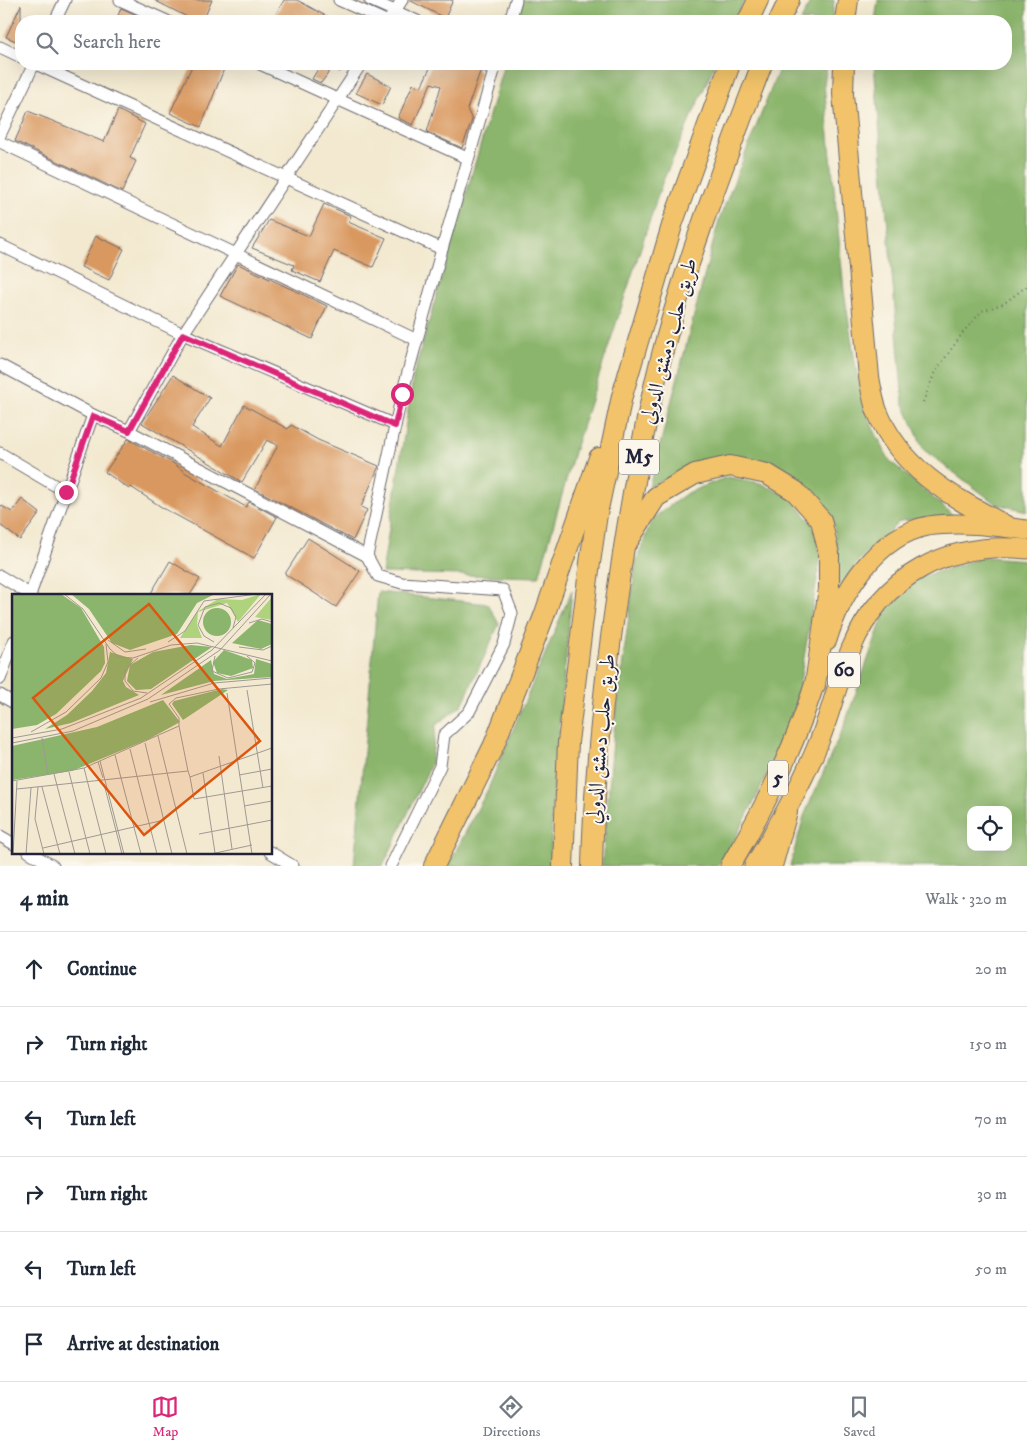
<!DOCTYPE html>
<meta charset="utf-8">
<style>
:root{--surface:#fff;--page:#f2f2f3;--text:#1f2937;--muted:#747a83;--line:#e0e1e3;--accent:#db2777}
body{margin:0;font-family:"IM FELL DW Pica",Amiri,serif;background:var(--page);color:var(--text)}
.controls{position:absolute;right:15px;bottom:15px;display:grid;overflow:hidden;border-radius:10px;box-shadow:0 5px 20px #0002}
.controls button{width:45px;height:45px;display:grid;place-items:center;padding:0;border:0;border-bottom:1px solid var(--line);background:var(--surface);color:var(--text);font:25px sans-serif}
.stop{position:absolute;width:15px;height:15px;margin:-11px;border:4px solid #db2777;border-radius:50%;background:#fff}
.stop.end{background:#db2777;border-color:#fff;box-shadow:0 1px 5px #0008}
.list{margin:0;padding:0;list-style:none}
h2{display:flex;justify-content:space-between;align-items:center;height:65px;margin:0;padding:0 20px;font-size:21px}
h2 small{font-size:16px;font-weight:400;color:var(--muted)}
.list li{display:grid;grid-template-columns:32px 1fr auto;gap:15px;align-items:center;box-sizing:border-box;height:75px;padding:0 20px;border-top:1px solid var(--line)}
.list b{display:block;font-size:19px;white-space:nowrap}
.list em{font-size:16px;font-style:normal;color:var(--muted)}
.icon{flex:none;width:28px;height:28px;fill:none;stroke:currentColor;stroke-width:2;stroke-linecap:round;stroke-linejoin:round}
.map{position:relative;flex:none;width:1027px;height:866px;overflow:hidden}
.search{position:absolute;background:var(--surface);box-shadow:0 5px 20px #0002;left:15px;right:15px;top:15px;height:55px;display:flex;align-items:center;gap:12px;box-sizing:border-box;padding:0 18px;border-radius:20px;color:var(--muted);font-size:19px}
.sheet{height:515px;background:var(--surface)}
nav{display:flex;justify-content:space-around;align-items:center;box-sizing:border-box;height:70px;border-top:1px solid var(--line);background:var(--surface);font-size:14px;color:var(--muted)}
nav a{display:grid;justify-items:center;gap:2px}
nav .on{color:var(--accent)}
.map>svg:first-child{display:block}
</style>
<div class="map">
<svg width="1027" height="866" viewBox="0 0 1027 866">
<rect width="100%" height="100%" fill="#fbf7ec"/>
<filter id="ink" filterUnits="userSpaceOnUse"><feTurbulence type="fractalNoise" baseFrequency=".02" numOctaves="2"/><feDisplacementMap in="SourceGraphic" scale="10" xChannelSelector="R" yChannelSelector="G"/><feConvolveMatrix kernelMatrix="1 2 1 2 8 2 1 2 1" color-interpolation-filters="sRGB"/></filter>
<filter id="wash" filterUnits="userSpaceOnUse"><feTurbulence type="fractalNoise" baseFrequency=".0096" numOctaves="4" result="noise"/><feDisplacementMap in="SourceGraphic" scale="20" xChannelSelector="R" yChannelSelector="G"/><feGaussianBlur stdDeviation="1.12" result="paint"/><feColorMatrix in="noise" values="0 0 0 0 0 0 0 0 0 0 0 0 0 0 0 0 0 1.4 0 .05"/><feComposite in="paint" operator="in"/></filter>
<g filter="url(#wash)">
<rect width="100%" height="100%" fill="#f3e9d0"/>
<g fill="#8bb56c" stroke="#566c54" fill-rule="evenodd">
<path d="M 523,0 L 744,0 L 734,21 L 517,21 Z"/>
<path d="M 811,0 L 834,0 L 832,21 L 801,21 Z"/>
<path d="M 878,0 L 1027,0 L 1027,511 L 996,504 L 924,450 L 903,402 L 874,64 L 1006,64 L 1006,21 L 875,21 Z"/>
<path d="M 504,64 L 715,64 L 662,183 L 574,452 L 539,577 L 382,573 L 414,373 Z"/>
<path d="M 781,64 L 827,64 L 824,84 L 844,291 L 857,375 L 869,419 L 889,460 L 953,515 L 900,521 L 860,559 L 837,590 L 837,550 L 833,518 L 801,484 L 772,466 L 737,456 L 694,465 L 649,487 L 719,220 Z"/>
<path d="M 727,477 L 760,483 L 791,498 L 812,523 L 821,555 L 796,706 L 758,794 L 729,850 L 717,866 L 602,866 L 614,730 L 636,562 L 652,519 L 687,493 Z"/>
<path d="M 985,557 L 1027,560 L 1027,866 L 790,866 L 804,816 L 844,726 L 885,612 L 921,577 ZM 971,810 L 1008,810 L 1008,847 L 971,847 Z"/>
<path d="M 572,590 L 552,806 L 551,866 L 448,866 L 488,789 Z"/>
<path d="M 378,592 L 488,604 L 499,624 L 462,705 L 436,725 L 431,764 L 383,866 L 354,866 Z"/>
</g>
<g id="blocks">
<g fill="#d9985f">
<path d="M 154,0 L 212,0 L 203,21 L 195,21 Z"/>
<path d="M 284,0 L 297,0 L 335,21 L 272,21 Z"/>
<path d="M 409,0 L 453,0 L 445,18 Z"/>
<path d="M 21,5 L 21,43 L 6,37 Z"/>
<path d="M 121,8 L 149,21 L 116,21 Z"/>
<path d="M 193,64 L 226,64 L 201,127 L 170,113 Z"/>
<path d="M 321,64 L 346,64 L 340,72 L 332,68 L 321,83 L 312,79 Z"/>
<path d="M 432,64 L 471,64 L 480,72 L 467,109 L 472,120 L 462,148 L 427,132 L 441,86 L 431,83 L 413,125 L 398,118 L 413,84 L 421,87 Z"/>
<path d="M 367,74 L 391,86 L 382,105 L 356,93 Z"/>
<path d="M 118,110 L 145,124 L 130,158 L 136,161 L 122,192 L 15,141 L 28,111 L 104,142 Z"/>
<path d="M 324,204 L 351,216 L 348,222 L 386,238 L 373,267 L 334,251 L 320,282 L 292,270 L 294,265 L 252,248 L 269,220 L 309,236 Z"/>
<path d="M 96,236 L 124,249 L 109,280 L 81,267 Z"/>
<path d="M 238,264 L 327,306 L 312,339 L 220,296 Z"/>
<path d="M 173,375 L 210,398 L 192,427 L 222,446 L 244,405 L 288,429 L 291,425 L 318,440 L 379,466 L 361,507 L 367,510 L 353,540 L 255,489 L 278,445 L 267,440 L 242,482 L 142,423 Z"/>
<path d="M 128,439 L 173,463 L 186,473 L 246,507 L 249,502 L 277,517 L 254,558 L 163,508 L 131,487 L 129,489 L 105,472 Z"/>
<path d="M 22,499 L 40,513 L 20,540 L 0,525 L 0,505 L 12,512 Z"/>
<path d="M 308,538 L 360,571 L 336,607 L 285,574 Z"/>
<path d="M 170,561 L 200,579 L 190,595 L 150,595 Z"/>
</g>
</g>
</g>
<g filter="url(#ink)">
<use href="#blocks" fill-opacity="0" stroke="#6b686f" stroke-width="1"/>
<g fill="none" stroke-linecap="round" stroke-linejoin="round">
<defs>
<g id="minor">
<path d="M 120,0 L 167,21"/>
<path d="M 339,0 L 386,21"/>
<path d="M 370,0 L 417,21"/>
<path d="M 391,17 L 402,0"/>
<path d="M 55,21 L 65,0"/>
<path d="M 510,21 L 516,0"/>
<path d="M 0,47 L 21,57"/>
<path d="M 36,64 L 442,249"/>
<path d="M 260,64 L 467,158"/>
<path d="M 480,64 L 493,70"/>
<path d="M 0,135 L 34,64"/>
<path d="M 0,142 L 417,340"/>
<path d="M 0,245 L 183,334 L 395,425"/>
<path d="M 0,365 L 93,415"/>
<path d="M 129,431 L 367,556"/>
<path d="M 0,453 L 66,492"/>
<path d="M 0,576 L 31,595"/>
<path d="M 30,595 L 93,415 L 129,431 L 183,334 L 361,64"/>
<path d="M 0,679 L 14,641"/>
<path d="M 0,695 L 14,703"/>
<path d="M 0,836 L 14,844"/>
<path d="M 29,852 L 53,866"/>
<path d="M 270,852 L 293,866"/>
<path d="M 391,866 L 440,766 L 444,735 L 469,712 L 504,644 L 512,613 L 503,590 L 402,583 L 378,576 L 367,556 L 402,394 L 442,249 L 496,64"/>
</g>
<g id="trunk">
<path d="M 827,640 C 841,593 876,536 928,526 C 960,521 996,526 1027,530"/>
<path d="M 730,866 C 767,804 799,739 819,669"/>
<path d="M 754,866 C 777,828 799,790 816,749 C 830,717 837,682 851,649 C 882,575 948,541 1027,549"/>
</g>
<g id="motorway">
<path d="M 748,21 L 758,0"/>
<path d="M 779,21 L 789,0"/>
<path d="M 845,21 L 848,0"/>
<path d="M 844,64 L 843,94 L 869,377 C 871,388 873,401 877,411 C 901,471 955,498 1008,527"/>
<path d="M 628,541 L 656,497 L 695,474 L 730,466 L 767,474 L 795,491 L 821,520 L 829,554 L 829,588 L 815,685"/>
<path d="M 434,866 L 494,745 L 544,616 L 599,458"/>
<path d="M 563,866 L 568,742 L 589,570 L 597,514 L 622,396 L 673,222 L 730,64"/>
<path d="M 592,866 C 594,775 604,684 617,594 C 628,518 640,444 658,370 C 684,265 724,164 762,64"/>
<path d="M 772,866 L 787,812"/>
</g>
</defs>
<use href="#minor" stroke="#6b686f" stroke-width="13"/>
<use href="#trunk" stroke="#6b686f" stroke-width="21"/>
<use href="#motorway" stroke="#6b686f" stroke-width="22"/>
<path stroke="#6b686f" stroke-width="2" stroke-dasharray="1 4" stroke-linecap="butt" d="M 923,402 L 935,372 L 965,330 L 982,311 L 1003,304 L 1027,286"/>
<use href="#minor" stroke="#fff" stroke-width="11"/>
<use href="#trunk" stroke="#f2c36a" stroke-width="19"/>
<use href="#motorway" stroke="#f2c36a" stroke-width="20"/>
</g>
</g>
<g fill="none" stroke-linecap="round" stroke-linejoin="round" filter="url(#ink)">
<path stroke="#db2777" stroke-width="6" d="M 66,492 L 93,416 L 129,431 L 183,334 L 395,426 L 402,394"/>
</g>
<g text-anchor="middle" dominant-baseline="central" stroke-width="4" stroke-linejoin="round" paint-order="stroke">
<g fill="#fbf7ec" stroke="#636270" stroke-width="1">
<rect x="619" y="439.5" width="40" height="35" rx="4"/>
<rect x="828" y="652.5" width="32" height="35" rx="4"/>
<rect x="768" y="760.5" width="20" height="35" rx="4"/>
</g>
<g font-size="20" font-weight="bold" fill="#22223b">
<text x="639" y="457">M5</text>
<text x="844" y="670">60</text>
<text x="778" y="778">5</text>
</g>
<g font-size="21" fill="#22223b" stroke="#fbf7ec">
<text transform="translate(669 341) rotate(-75)">طريق حلب دمشق الدولي</text>
<text transform="translate(601 739) rotate(-85)">طريق حلب دمشق الدولي</text>
</g>
</g>
<g transform="translate(12 594)">
<rect width="260" height="260" fill="#f3e9d0"/>
<path d="M 249,0 L 226,28 L 215,9 L 186,18 L 185,31 L 190,44 L 168,44 L 185,18 L 206,5 L 230,6 ZM 260,3 L 260,26 L 243,23 Z" fill="#afd37c"/>
<path d="M 0,0 L 49,0 L 69,14 L 92,53 L 93,69 L 89,77 L 44,120 L 25,131 L 0,135 ZM 59,0 L 203,0 L 185,9 L 165,40 L 118,56 L 100,49 L 77,15 ZM191 28a14 14 0 1 1 28 0a14 14 0 1 1-28 0ZM 246,26 L 260,30 L 260,50 L 249,55 L 220,49 ZM 179,51 L 200,53 L 139,95 L 124,96 L 115,87 L 118,71 L 141,58 ZM 212,56 L 240,66 L 241,74 L 219,82 L 205,79 L 201,68 ZM 98,58 L 121,65 L 111,87 L 114,93 L 127,101 L 59,129 L 33,135 L 55,121 L 80,97 L 94,79 ZM 244,65 L 260,70 L 260,83 L 202,87 L 149,101 L 199,66 L 202,80 L 215,85 L 242,80 ZM 210,95 L 216,96 L 171,126 L 160,110 L 162,107 ZM 151,106 L 168,128 L 137,145 L 60,177 L 0,186 L 0,152 L 85,133 Z" fill="#8bb56c"/>
<path fill="none" stroke="#9f9994" stroke-width="1" d="M 52,0 L 71,15 L 98,55 L 107,63 L 121,64 L 159,51 L 185,49 L 260,67M 237,29 L 250,25 L 260,28M 96,46 L 113,58 L 134,55M 156,48 L 173,37 L 192,7 L 245,0M 202,48 L 192,42 L 186,31 L 193,13 L 207,9 L 219,14 L 224,23 L 221,34M 227,53 L 251,56 L 260,52M 203,62 L 200,77 L 216,84 L 240,78 L 243,69 L 235,62M 126,64 L 113,75 L 113,87 L 121,97 L 135,99M 235,96 L 251,194M 215,99 L 240,260M 138,108 L 202,89 L 260,84M 167,132 L 176,177M 19,138 L 54,118 L 89,84 L 96,68 L 94,50M 146,142 L 175,260M 0,144 L 50,135 L 129,104 L 200,56 L 254,0M 30,144 L 36,181M 0,149 L 61,137 L 136,105 L 208,56 L 259,0M 133,149 L 160,260M 118,155 L 145,260M 103,161 L 129,260M 207,162 L 220,255M 88,167 L 112,260M 86,168 L 91,184M 72,174 L 94,260M 57,178 L 78,260M 191,179 L 203,259M 42,180 L 63,260M 227,181 L 260,175M 178,183 L 182,205 L 260,192M 0,187 L 72,174 L 167,132 L 167,124 L 157,110 L 164,104 L 207,95 L 260,90M 92,190 L 110,260M 26,193 L 23,225 L 32,260M 30,193 L 48,260M 5,195 L 176,177 L 178,183 L 260,154M 232,212 L 260,207M 187,240 L 260,226M 31,254 L 152,226M 1,260 L 5,187M 14,260 L 19,194M 199,260 L 240,251"/>
<path fill="#de560e" fill-opacity="0.15" stroke="#de560e" stroke-width="2.5" d="M 137,10 L 248,147 L 132,241 L 21,104 Z"/>
<rect width="260" height="260" fill="none" stroke="#22223b" stroke-width="2.5"/>
</g>
</svg>
<div class="controls">
<button><svg class="icon" aria-label="locate" viewBox="0 0 24 24"><circle cx="12" cy="12" r="6"/><path d="M12 2v4M12 18v4M2 12h4M18 12h4"/></svg></button>
</div>
<div class="stop" style="left:402px;top:394px"></div>
<div class="stop end" style="left:66px;top:492px"></div>
<div class="search"><svg class="icon" aria-label="search" viewBox="0 0 24 24"><circle cx="10" cy="10" r="6"/><path d="M15 15l6 6"/></svg>Search here</div>
</div>
<section class="sheet">
<h2>4 min<small>Walk · 320 m</small></h2>
<ul class="list">
<li><svg class="icon" aria-label="ahead" viewBox="0 0 24 24"><path d="M12 20V5M6 11l6-6 6 6"/></svg><div><b>Continue</b></div><em>20 m</em></li>
<li><svg class="icon" aria-label="right" viewBox="0 0 24 24"><path d="M7 20v-9h11M14 6l5 5-5 5"/></svg><div><b>Turn right</b></div><em>150 m</em></li>
<li><svg class="icon" aria-label="left" viewBox="0 0 24 24"><path d="M17 20v-9H6M10 6l-5 5 5 5"/></svg><div><b>Turn left</b></div><em>70 m</em></li>
<li><svg class="icon" aria-label="right" viewBox="0 0 24 24"><path d="M7 20v-9h11M14 6l5 5-5 5"/></svg><div><b>Turn right</b></div><em>30 m</em></li>
<li><svg class="icon" aria-label="left" viewBox="0 0 24 24"><path d="M17 20v-9H6M10 6l-5 5 5 5"/></svg><div><b>Turn left</b></div><em>50 m</em></li>
<li><svg class="icon" aria-label="arrive" viewBox="0 0 24 24"><path d="M6 21V4h12l-3 4 3 4H6"/></svg><div><b>Arrive at destination</b></div></li>
</ul>
</section>
<nav>
<a class="on"><svg class="icon" aria-label="map" viewBox="0 0 24 24"><path d="M3 6l6-2 6 2 6-2v14l-6 2-6-2-6 2zM9 4v14M15 6v14"/></svg>Map</a>
<a><svg class="icon" aria-label="directions" viewBox="0 0 24 24"><path d="M12 3l9 9-9 9-9-9zM9 14v-3h6M13 9l2 2-2 2"/></svg>Directions</a>
<a><svg class="icon" aria-label="saved" viewBox="0 0 24 24"><path d="M7 4h10v16l-5-4-5 4z"/></svg>Saved</a>
</nav>
